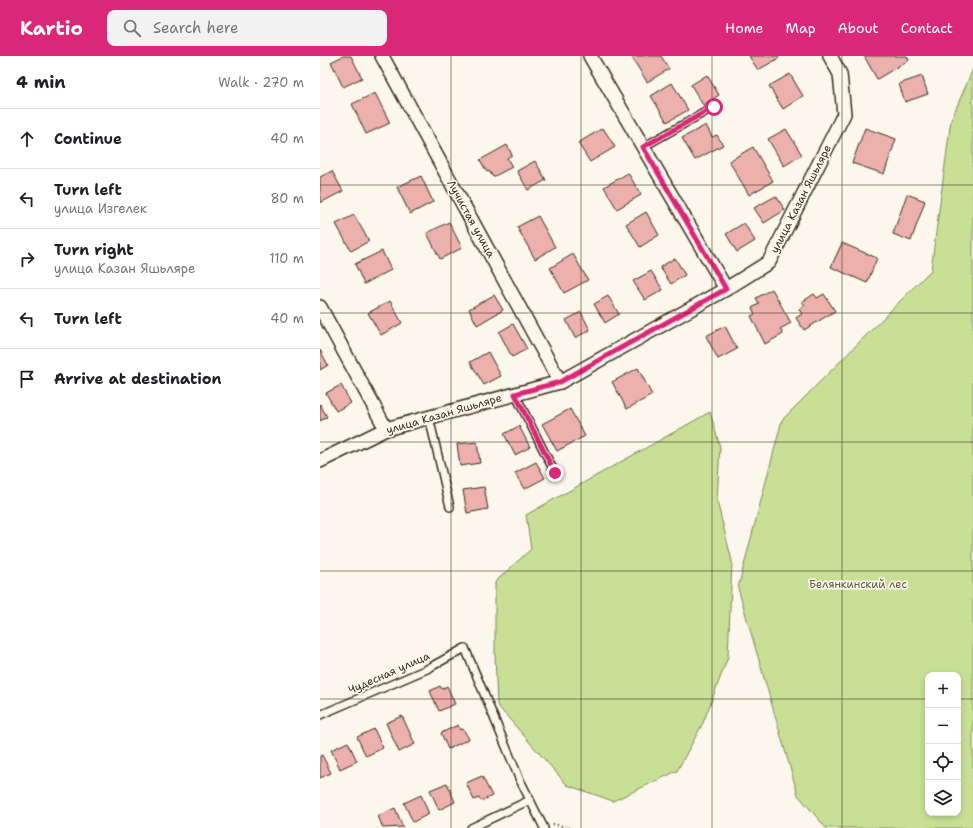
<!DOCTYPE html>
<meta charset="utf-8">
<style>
:root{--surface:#fff;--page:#f2f2f2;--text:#202124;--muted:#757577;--line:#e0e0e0;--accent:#db2777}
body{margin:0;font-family:"Shantell Sans",sans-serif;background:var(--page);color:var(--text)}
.controls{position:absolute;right:12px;bottom:12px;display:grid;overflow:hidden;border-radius:8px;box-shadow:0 2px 6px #0003}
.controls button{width:36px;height:36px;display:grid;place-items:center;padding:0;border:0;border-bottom:1px solid var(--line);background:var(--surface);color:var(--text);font:20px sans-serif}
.stop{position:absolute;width:12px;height:12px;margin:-9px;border:3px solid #db2777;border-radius:50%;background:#fff}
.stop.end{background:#db2777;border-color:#fff;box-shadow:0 1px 4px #0008}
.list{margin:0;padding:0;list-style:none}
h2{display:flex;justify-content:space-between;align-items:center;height:52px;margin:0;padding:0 16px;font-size:17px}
h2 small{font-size:13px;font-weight:400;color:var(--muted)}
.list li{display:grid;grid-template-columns:26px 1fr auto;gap:12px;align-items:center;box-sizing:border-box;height:60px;padding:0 16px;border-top:1px solid var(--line)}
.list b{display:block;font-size:15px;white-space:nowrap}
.list p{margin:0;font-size:13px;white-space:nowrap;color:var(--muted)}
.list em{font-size:13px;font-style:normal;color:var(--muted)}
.icon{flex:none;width:22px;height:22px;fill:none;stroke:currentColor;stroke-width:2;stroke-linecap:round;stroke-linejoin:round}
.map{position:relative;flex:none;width:653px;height:772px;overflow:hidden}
header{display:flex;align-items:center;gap:24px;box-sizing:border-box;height:56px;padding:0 20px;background:var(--accent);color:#fff}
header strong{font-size:19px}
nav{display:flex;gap:22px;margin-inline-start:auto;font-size:14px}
.search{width:280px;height:36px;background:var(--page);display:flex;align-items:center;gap:10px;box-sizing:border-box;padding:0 14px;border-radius:8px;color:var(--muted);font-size:15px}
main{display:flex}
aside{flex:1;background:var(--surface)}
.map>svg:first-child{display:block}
</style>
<header>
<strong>Kartio</strong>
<div class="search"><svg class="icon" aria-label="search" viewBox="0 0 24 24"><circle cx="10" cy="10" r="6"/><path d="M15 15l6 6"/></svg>Search here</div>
<nav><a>Home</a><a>Map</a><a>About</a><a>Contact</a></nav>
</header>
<main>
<aside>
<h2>4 min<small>Walk · 270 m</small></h2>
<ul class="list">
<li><svg class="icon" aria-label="ahead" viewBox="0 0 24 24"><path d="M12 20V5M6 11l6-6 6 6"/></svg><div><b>Continue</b></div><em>40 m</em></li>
<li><svg class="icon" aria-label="left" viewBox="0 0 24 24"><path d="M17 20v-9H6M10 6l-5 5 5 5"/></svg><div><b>Turn left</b><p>улица Изгелек</p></div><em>80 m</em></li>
<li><svg class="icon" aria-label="right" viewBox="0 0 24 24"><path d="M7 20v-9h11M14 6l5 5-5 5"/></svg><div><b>Turn right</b><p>улица Казан Яшьляре</p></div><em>110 m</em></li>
<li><svg class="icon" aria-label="left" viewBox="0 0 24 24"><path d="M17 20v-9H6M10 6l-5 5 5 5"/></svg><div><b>Turn left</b></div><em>40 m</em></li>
<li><svg class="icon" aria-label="arrive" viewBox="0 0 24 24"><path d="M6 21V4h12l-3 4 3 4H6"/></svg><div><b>Arrive at destination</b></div></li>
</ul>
</aside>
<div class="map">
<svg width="653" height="772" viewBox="0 0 653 772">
<rect width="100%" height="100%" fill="#fbf7ec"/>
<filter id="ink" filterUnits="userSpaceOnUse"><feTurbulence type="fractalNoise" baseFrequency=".025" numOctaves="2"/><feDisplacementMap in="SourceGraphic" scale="8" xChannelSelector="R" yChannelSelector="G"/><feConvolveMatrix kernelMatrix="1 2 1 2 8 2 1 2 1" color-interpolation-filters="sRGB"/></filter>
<g filter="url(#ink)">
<g fill="#c7e096" stroke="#81855a" fill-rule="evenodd">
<path d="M 653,13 L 653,772 L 506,772 L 478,739 L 418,532 L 462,364 L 611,214 L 631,64 ZM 608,619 L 638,619 L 638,757 L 608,757 Z"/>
<path d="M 390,356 L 400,391 L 397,445 L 412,505 L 408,601 L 383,667 L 357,715 L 293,745 L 247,729 L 177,649 L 175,597 L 175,526 L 211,493 L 206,459 Z"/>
</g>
<g fill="#ecb1ac" stroke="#3b2a1e">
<path d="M 23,0 L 31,0 L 42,22 L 23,31 L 11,6 Z"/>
<path d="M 311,0 L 341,0 L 349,13 L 327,26 Z"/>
<path d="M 429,0 L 458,0 L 459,2 L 438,14 Z"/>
<path d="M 544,0 L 587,0 L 589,4 L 557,23 Z"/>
<path d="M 470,18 L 483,40 L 463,53 L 449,30 Z"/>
<path d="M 387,19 L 399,39 L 383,49 L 371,29 Z"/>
<path d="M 602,20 L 608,38 L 585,46 L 579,28 Z"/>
<path d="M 352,27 L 368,54 L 347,66 L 331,40 Z"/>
<path d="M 55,37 L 70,67 L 46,78 L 32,48 Z"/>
<path d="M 386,69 L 392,81 L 397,79 L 403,89 L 375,104 L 362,82 Z"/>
<path d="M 283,72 L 295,91 L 270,106 L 258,87 Z"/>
<path d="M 545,72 L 576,83 L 564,118 L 532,107 Z"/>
<path d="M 466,73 L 482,99 L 464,110 L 448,83 Z"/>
<path d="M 187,89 L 192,99 L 187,102 L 192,111 L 173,121 L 169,115 L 167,116 L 160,104 Z"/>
<path d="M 433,91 L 453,125 L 429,139 L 409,105 Z"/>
<path d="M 215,105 L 226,124 L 208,134 L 197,115 Z"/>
<path d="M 12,115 L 23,135 L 0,147 L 0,121 Z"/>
<path d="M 308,117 L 321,139 L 297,153 L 284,131 Z"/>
<path d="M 101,120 L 113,146 L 90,158 L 77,131 Z"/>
<path d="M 587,138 L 605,145 L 591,185 L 573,178 Z"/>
<path d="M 456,140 L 465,154 L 444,167 L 434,152 Z"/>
<path d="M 326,156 L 339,179 L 320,191 L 306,168 Z"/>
<path d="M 34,159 L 49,185 L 31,195 L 16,168 Z"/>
<path d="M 218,160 L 235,191 L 215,203 L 197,171 Z"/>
<path d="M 129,166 L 142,192 L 120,203 L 107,177 Z"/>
<path d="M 424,167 L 435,185 L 417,196 L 406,178 Z"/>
<path d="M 522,187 L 557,202 L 547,227 L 511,211 Z"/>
<path d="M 62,195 L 71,214 L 44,228 L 35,208 Z"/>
<path d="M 253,198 L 268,224 L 244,237 L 230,212 Z"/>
<path d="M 355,202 L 365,219 L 351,228 L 340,211 Z"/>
<path d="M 331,215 L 343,234 L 325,244 L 313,225 Z"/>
<path d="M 452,233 L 471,267 L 460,273 L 463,278 L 445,288 L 431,260 L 435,258 L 432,252 L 439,248 L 436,242 Z"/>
<path d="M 494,238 L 497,242 L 504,238 L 515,255 L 484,274 L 476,262 L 482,258 L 479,253 L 485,249 L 482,246 Z"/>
<path d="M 174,239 L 183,254 L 157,269 L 149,253 Z"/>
<path d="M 288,240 L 299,258 L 285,267 L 274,248 Z"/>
<path d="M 70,245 L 82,267 L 61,279 L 48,257 Z"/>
<path d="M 261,256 L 270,274 L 255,282 L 246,264 Z"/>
<path d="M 193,268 L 207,293 L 192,301 L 179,276 Z"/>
<path d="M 405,270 L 417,293 L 398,303 L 386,280 Z"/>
<path d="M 0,294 L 8,309 L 0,314 Z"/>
<path d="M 168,296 L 181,320 L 164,329 L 150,306 Z"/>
<path d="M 318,312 L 332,339 L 307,353 L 292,326 Z"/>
<path d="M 21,329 L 31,347 L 16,355 L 6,337 Z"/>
<path d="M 0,348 L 7,361 L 0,365 Z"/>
<path d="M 250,353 L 265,380 L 237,395 L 222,368 Z"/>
<path d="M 199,370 L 210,391 L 195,399 L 184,378 Z"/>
<path d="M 157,386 L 160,407 L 140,410 L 137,388 Z"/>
<path d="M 216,406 L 225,422 L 204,433 L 195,417 Z"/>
<path d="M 164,431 L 168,453 L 147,457 L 143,434 Z"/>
<path d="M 120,630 L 122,633 L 127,630 L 135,648 L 119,655 L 110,635 Z"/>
<path d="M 82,660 L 95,688 L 79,696 L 66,667 Z"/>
<path d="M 138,669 L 140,674 L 143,673 L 149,683 L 128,693 L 121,677 Z"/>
<path d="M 54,673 L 63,692 L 46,700 L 37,681 Z"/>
<path d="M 28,686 L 37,705 L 20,713 L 11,694 Z"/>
<path d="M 2,699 L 11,717 L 0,722 L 0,700 Z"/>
<path d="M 162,720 L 172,740 L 161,745 L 159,742 L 154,744 L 146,727 Z"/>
<path d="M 127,727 L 135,746 L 119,754 L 110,734 Z"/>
<path d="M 101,739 L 109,758 L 93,766 L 84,747 Z"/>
<path d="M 75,752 L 83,771 L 63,772 L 58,760 Z"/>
</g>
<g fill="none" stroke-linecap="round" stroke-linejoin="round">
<defs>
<g id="service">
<path d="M 323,91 L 394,51"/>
<path d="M 195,338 L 235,417"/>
<path d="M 109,361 L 130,451"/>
<path d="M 0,659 L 107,613 L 145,592 L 199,722 L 224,772"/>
<path d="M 151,772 L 210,744"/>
</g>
<g id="minor">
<path d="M 62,0 L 240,326"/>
<path d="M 270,0 L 406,233"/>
<path d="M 0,251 L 66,373"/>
<path d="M 0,405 L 66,373 L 240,326 L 406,233 L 449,206 L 524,58 L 520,18 L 510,0"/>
</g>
</defs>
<use href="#service" stroke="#3b2a1e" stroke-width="10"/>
<use href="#minor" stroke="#3b2a1e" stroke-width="16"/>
<path stroke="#3b2a1e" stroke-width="2.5" stroke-dasharray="1 3" stroke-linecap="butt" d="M 233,768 L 250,772"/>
<use href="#service" stroke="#fbf7ec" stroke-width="7"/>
<use href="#minor" stroke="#fbf7ec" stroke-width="13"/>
</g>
</g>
<g fill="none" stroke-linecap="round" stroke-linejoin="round" filter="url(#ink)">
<path stroke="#db2777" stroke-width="5" d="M 235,417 L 195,338 L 240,326 L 406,233 L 323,91 L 394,51"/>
</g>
<path fill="none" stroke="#3b2a1e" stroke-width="1" stroke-opacity="0.55" d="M 131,0 L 131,772M 261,0 L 261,772M 392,0 L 392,772M 522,0 L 522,772M 0,129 L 653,129M 0,257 L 653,257M 0,386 L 653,386M 0,515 L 653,515M 0,643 L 608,643M 638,643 L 653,643"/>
<g text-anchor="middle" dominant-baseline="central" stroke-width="3.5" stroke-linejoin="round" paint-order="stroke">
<g font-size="11" fill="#3b2a1e" stroke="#fbf7ec">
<text transform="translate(481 143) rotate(-63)">улица Казан Яшьляре</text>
<text transform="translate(151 163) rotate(61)">Лучистая улица</text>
<text transform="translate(124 358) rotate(-16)">улица Казан Яшьляре</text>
<text transform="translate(69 617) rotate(-24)">Чудесная улица</text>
</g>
<g font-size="11" fill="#5e583c" stroke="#fbf7ec">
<text x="538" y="528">Белянкинский лес</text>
</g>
</g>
</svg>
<div class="controls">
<button>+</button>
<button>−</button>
<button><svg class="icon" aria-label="locate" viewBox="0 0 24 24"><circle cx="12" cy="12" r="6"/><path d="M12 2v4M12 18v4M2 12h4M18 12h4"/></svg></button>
<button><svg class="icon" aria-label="layers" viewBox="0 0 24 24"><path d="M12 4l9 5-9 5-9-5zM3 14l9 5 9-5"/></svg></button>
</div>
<div class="stop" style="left:394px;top:51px"></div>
<div class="stop end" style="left:235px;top:417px"></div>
</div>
</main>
